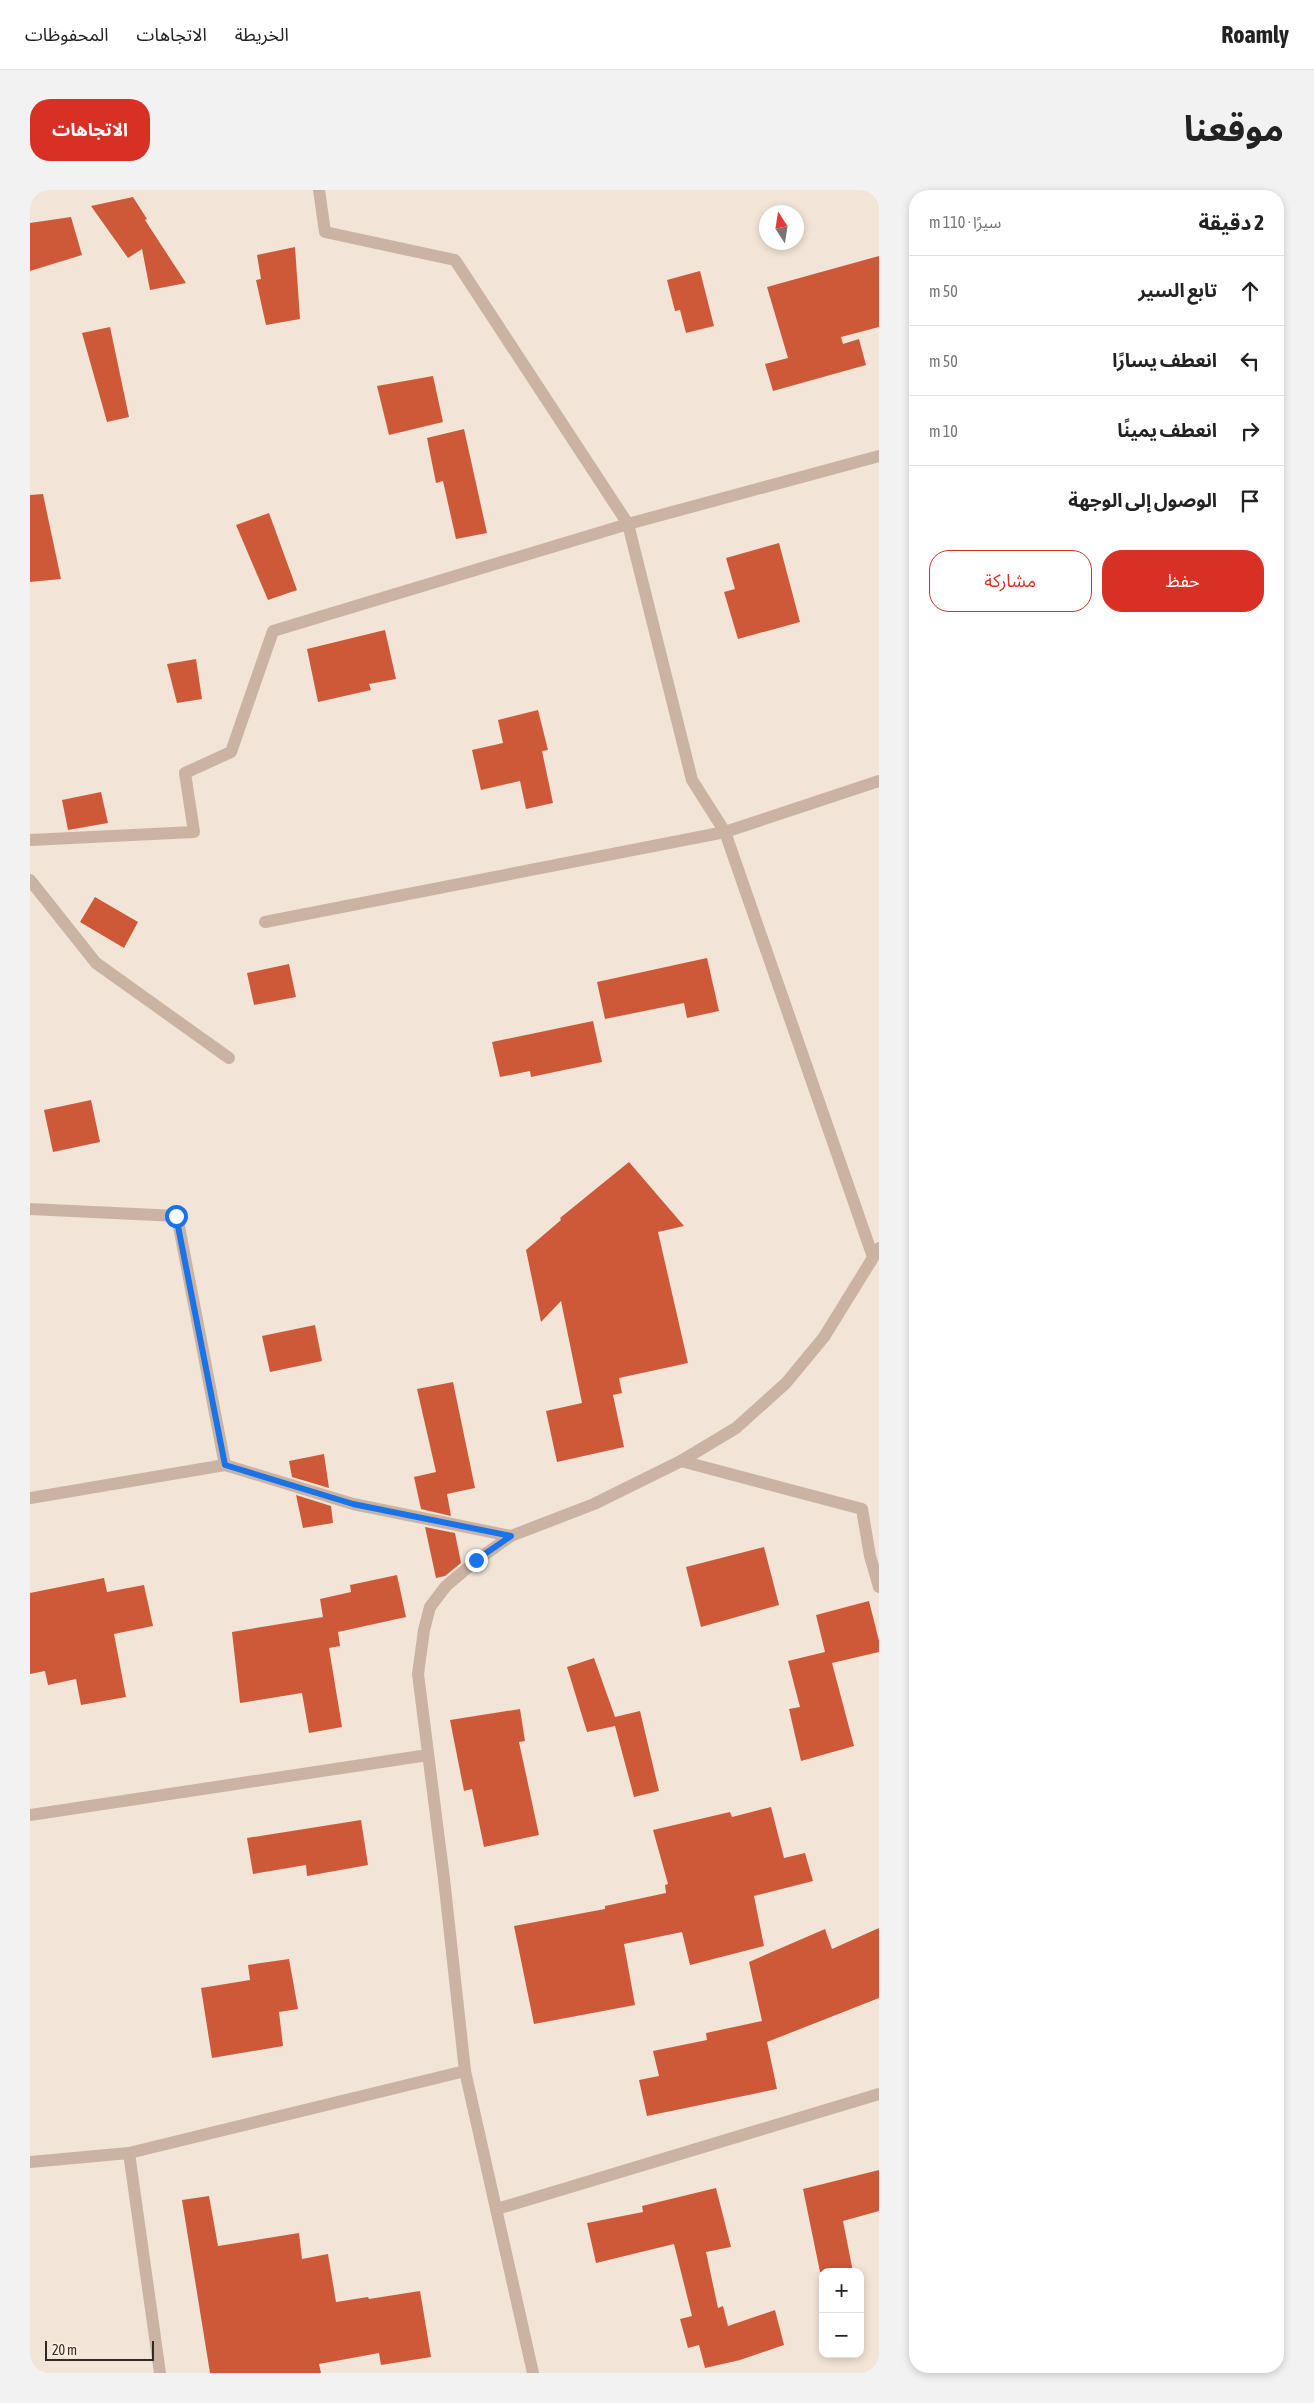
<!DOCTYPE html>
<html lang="ar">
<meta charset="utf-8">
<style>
:root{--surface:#fff;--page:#f2f2f2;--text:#222;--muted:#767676;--line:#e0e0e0;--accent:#d93025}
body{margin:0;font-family:"Asap Condensed","Noto Sans Arabic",sans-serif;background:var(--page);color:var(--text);direction:rtl}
.controls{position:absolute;right:15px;bottom:15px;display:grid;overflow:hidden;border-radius:10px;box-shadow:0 2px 8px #0003}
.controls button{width:45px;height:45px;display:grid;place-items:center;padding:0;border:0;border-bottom:1px solid var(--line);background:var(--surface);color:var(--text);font:25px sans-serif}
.compass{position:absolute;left:729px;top:15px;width:45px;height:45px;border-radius:50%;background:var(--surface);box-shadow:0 2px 8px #0003;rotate:348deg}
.scale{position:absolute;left:15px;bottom:12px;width:109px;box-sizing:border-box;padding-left:5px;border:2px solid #342925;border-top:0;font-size:14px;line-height:18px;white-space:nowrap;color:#342925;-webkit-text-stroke:4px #faeee2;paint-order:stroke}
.stop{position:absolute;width:15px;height:15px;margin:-11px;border:4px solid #1a73e8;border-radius:50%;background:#fff}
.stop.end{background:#1a73e8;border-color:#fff;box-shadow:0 1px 5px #0008}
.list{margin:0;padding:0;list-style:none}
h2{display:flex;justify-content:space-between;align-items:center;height:65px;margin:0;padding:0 20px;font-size:21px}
h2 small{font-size:16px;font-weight:400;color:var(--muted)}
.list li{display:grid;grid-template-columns:32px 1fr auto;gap:15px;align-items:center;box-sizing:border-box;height:70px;padding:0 20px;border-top:1px solid var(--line)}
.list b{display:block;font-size:19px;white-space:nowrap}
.list em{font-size:16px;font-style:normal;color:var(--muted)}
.actions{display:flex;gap:10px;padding:15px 20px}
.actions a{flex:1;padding:11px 0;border:1px solid var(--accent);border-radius:20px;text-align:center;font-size:18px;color:var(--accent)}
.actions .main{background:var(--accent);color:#fff}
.icon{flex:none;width:28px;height:28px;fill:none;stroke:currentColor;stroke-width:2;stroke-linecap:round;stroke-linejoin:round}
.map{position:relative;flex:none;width:849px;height:2183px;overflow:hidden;direction:ltr;border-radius:20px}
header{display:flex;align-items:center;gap:30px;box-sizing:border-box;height:70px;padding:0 25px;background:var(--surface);border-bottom:1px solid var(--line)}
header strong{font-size:24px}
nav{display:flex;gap:28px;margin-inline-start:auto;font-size:18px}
.intro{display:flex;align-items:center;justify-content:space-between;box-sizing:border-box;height:120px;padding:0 30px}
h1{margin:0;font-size:35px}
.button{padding:12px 22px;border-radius:20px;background:var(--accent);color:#fff;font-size:18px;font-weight:700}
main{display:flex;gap:30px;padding:0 30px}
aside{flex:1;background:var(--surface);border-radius:20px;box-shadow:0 2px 8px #0003}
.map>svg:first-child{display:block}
</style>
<header>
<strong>Roamly</strong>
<nav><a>الخريطة</a><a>الاتجاهات</a><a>المحفوظات</a></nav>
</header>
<div class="intro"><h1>موقعنا</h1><a class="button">الاتجاهات</a></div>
<main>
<aside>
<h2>2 دقيقة<small>سيرًا · 110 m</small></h2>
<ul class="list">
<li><svg class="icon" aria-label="ahead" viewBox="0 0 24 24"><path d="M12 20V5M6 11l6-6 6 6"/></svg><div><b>تابع السير</b></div><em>50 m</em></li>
<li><svg class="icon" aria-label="left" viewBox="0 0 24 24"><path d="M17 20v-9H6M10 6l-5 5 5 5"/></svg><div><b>انعطف يسارًا</b></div><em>50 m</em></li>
<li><svg class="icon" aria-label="right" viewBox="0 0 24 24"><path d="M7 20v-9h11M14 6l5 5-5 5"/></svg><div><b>انعطف يمينًا</b></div><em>10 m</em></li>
<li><svg class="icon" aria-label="arrive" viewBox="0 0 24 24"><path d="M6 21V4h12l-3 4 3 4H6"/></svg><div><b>الوصول إلى الوجهة</b></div></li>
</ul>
<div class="actions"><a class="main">حفظ</a><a>مشاركة</a></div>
</aside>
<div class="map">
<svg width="849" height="2183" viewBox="0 0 849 2183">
<rect width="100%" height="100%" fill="#f2e4d6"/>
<g fill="#cd5939">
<path d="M 103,7 L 117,29 L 115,30 L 156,93 L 120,100 L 112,59 L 98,68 L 61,16 Z"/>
<path d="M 41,27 L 52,65 L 0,81 L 0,33 Z"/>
<path d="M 265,57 L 270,129 L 236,135 L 226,90 L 231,89 L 227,65 Z"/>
<path d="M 849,66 L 849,137 L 811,147 L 813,154 L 829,149 L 836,175 L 743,201 L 735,174 L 758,168 L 737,97 Z"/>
<path d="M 670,81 L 684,136 L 656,143 L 650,120 L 645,121 L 637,90 Z"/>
<path d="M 80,137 L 99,227 L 77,232 L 52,143 Z"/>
<path d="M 403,186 L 413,232 L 359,245 L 347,196 Z"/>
<path d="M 434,239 L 457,343 L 426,349 L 413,291 L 406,293 L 397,248 Z"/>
<path d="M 13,304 L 31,389 L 0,392 L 0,305 Z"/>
<path d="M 239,323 L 267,400 L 238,410 L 206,335 Z"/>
<path d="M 749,353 L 770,432 L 708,449 L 694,402 L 705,399 L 696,368 Z"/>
<path d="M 355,440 L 366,489 L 339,494 L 341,500 L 288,512 L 277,459 Z"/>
<path d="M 166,469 L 172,509 L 147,513 L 137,474 Z"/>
<path d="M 508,520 L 518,560 L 512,561 L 523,613 L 496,619 L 490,591 L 451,600 L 442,560 L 473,553 L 468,530 Z"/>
<path d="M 71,602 L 78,633 L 38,640 L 32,610 Z"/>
<path d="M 65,707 L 108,732 L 94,758 L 50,732 Z"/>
<path d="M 677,768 L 689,821 L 657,828 L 654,813 L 575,829 L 567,792 Z"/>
<path d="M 259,774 L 266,807 L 224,815 L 217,783 Z"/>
<path d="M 563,831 L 572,872 L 501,887 L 500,881 L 470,887 L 462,852 Z"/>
<path d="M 61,910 L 70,952 L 23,962 L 14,920 Z"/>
<path d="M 599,972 L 654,1036 L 628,1042 L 658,1173 L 589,1188 L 592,1203 L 583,1205 L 594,1257 L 527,1272 L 516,1221 L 552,1213 L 531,1111 L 511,1132 L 496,1060 L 531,1030 L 530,1028 Z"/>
<path d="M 285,1135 L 292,1171 L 240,1182 L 232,1146 Z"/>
<path d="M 423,1192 L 445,1298 L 417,1304 L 421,1326 L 391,1319 L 384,1287 L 406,1282 L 387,1199 Z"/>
<path d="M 294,1264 L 299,1298 L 262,1287 L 259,1271 Z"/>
<path d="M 266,1305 L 301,1316 L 303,1333 L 273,1338 Z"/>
<path d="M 395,1337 L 425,1343 L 431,1373 L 415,1386 L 406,1388 Z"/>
<path d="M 734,1357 L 749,1415 L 671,1437 L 656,1377 Z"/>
<path d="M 367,1385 L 376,1427 L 308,1442 L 310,1456 L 299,1458 L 312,1537 L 279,1543 L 272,1503 L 210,1513 L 202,1442 L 293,1427 L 290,1409 L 321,1402 L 320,1395 Z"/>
<path d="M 74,1388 L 77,1402 L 114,1395 L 123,1436 L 84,1444 L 96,1507 L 51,1515 L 46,1489 L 18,1495 L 15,1481 L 0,1484 L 0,1403 Z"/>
<path d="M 839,1411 L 849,1451 L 849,1462 L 802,1473 L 824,1556 L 771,1571 L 759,1519 L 770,1517 L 758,1471 L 795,1462 L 786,1425 Z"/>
<path d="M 564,1468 L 585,1527 L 610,1521 L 629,1601 L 604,1607 L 585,1536 L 557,1542 L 537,1477 Z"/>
<path d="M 490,1519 L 495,1551 L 489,1552 L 509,1645 L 454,1657 L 442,1599 L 434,1601 L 420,1530 Z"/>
<path d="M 741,1617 L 754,1668 L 775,1663 L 783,1691 L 724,1706 L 734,1756 L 660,1775 L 652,1742 L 594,1754 L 605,1815 L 504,1834 L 484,1736 L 575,1719 L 575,1716 L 636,1703 L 635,1695 L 638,1694 L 623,1640 L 700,1622 L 702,1627 Z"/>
<path d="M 331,1630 L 338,1675 L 277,1686 L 276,1675 L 223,1684 L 217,1648 Z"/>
<path d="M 849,1738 L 849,1808 L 737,1852 L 747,1899 L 617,1926 L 609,1890 L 629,1886 L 623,1861 L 677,1850 L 676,1843 L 732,1831 L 719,1772 L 795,1739 L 802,1759 Z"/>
<path d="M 259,1769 L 268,1819 L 249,1822 L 253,1856 L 182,1868 L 171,1798 L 220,1790 L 218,1775 Z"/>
<path d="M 849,1980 L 849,2021 L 813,2031 L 823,2082 L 790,2082 L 773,1999 Z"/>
<path d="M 686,1998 L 701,2057 L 676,2062 L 688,2118 L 693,2116 L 698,2136 L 745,2120 L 754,2155 L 710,2170 L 675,2178 L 669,2155 L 658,2158 L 650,2129 L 662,2126 L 644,2054 L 566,2073 L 557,2033 L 613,2022 L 612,2016 Z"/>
<path d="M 179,2006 L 188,2056 L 269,2043 L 272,2069 L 298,2064 L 306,2112 L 338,2107 L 339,2109 L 390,2101 L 401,2167 L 351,2175 L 349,2163 L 289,2174 L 291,2183 L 180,2183 L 152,2010 Z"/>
</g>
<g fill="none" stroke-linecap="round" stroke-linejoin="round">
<g stroke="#cab3a2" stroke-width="12">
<path d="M 289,0 L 295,42 L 425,70 L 598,334 L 662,590 L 695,642 L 843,1067"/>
<path d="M 0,650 L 164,642 L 155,583 L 201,562 L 243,441 L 598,334 L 849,266"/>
<path d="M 0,690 L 66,773 L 199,868"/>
<path d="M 235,732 L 695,642 L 849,591"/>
<path d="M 0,1019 L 147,1026 L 195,1275 L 323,1314 L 481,1346"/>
<path d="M 651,1271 L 832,1319 L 840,1366 L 849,1397"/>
<path d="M 0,1308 L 195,1275"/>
<path d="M 0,1625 L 398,1565"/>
<path d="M 99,1963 L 130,2183"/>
<path d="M 0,1972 L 99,1963 L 435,1881"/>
<path d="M 467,2019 L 849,1904"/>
<path d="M 503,2183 L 435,1881 L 414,1689 L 388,1484 L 394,1440 L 400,1417 L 416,1396 L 447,1370 L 481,1346 L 564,1314 L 651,1271 L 706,1238 L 756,1193 L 794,1147 L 849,1058"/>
</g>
</g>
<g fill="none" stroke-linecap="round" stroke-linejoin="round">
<path stroke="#1a73e8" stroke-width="6" d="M 146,1026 L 195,1275 L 323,1314 L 481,1346 L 446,1370"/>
</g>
</svg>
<div class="controls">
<button>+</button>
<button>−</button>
</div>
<svg class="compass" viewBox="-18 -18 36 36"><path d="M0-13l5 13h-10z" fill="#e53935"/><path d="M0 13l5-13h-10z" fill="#767676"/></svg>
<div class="scale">20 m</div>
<div class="stop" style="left:146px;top:1026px"></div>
<div class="stop end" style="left:446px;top:1370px"></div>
</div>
</main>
